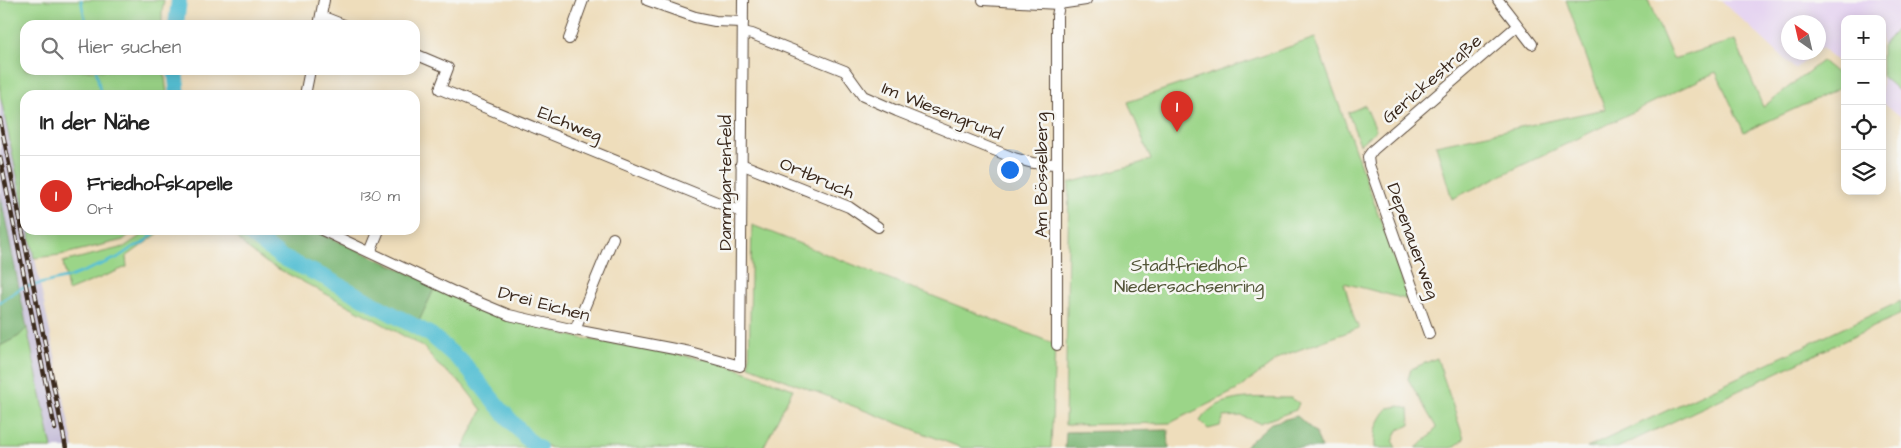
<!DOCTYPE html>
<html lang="de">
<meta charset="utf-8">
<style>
:root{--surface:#fff;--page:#f2f2f2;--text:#222;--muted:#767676;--line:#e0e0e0;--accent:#d93025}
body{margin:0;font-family:"Architects Daughter",sans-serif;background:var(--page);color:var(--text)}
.controls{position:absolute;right:15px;top:15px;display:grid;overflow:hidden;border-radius:10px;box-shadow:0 2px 12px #0003}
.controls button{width:45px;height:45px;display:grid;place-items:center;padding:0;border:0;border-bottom:1px solid var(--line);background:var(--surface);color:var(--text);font:25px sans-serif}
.compass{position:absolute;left:1781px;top:15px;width:45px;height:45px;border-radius:50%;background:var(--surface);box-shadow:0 2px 12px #0003;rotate:326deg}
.you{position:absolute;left:1009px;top:169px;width:18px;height:18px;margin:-12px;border:4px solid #fff;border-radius:50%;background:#1a73e8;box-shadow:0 0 0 8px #1a73e833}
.badge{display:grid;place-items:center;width:32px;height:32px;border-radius:50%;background:var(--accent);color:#fff;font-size:16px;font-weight:700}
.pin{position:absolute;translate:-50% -41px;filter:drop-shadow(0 1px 2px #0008)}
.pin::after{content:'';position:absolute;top:26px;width:18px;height:15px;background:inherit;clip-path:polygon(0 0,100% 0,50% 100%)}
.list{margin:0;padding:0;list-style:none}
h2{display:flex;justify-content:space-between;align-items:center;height:65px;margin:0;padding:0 20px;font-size:21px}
h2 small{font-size:16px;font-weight:400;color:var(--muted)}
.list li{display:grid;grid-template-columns:32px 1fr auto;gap:15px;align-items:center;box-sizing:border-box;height:80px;padding:0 20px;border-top:1px solid var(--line)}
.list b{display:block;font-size:19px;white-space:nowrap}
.list p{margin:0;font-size:16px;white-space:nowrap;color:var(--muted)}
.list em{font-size:16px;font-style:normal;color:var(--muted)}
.icon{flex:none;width:28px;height:28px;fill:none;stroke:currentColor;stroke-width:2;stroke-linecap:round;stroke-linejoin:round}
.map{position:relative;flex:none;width:1901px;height:448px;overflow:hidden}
.search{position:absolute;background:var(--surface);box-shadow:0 2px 12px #0003;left:20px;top:20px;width:400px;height:55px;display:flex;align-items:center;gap:12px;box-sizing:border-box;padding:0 18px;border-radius:15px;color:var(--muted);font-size:19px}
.panel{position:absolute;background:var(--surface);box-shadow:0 2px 12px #0003;left:20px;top:90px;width:400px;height:145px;border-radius:15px}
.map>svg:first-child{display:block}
</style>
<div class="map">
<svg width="1901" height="448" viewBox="0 0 1901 448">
<rect width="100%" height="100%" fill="#f6f6f2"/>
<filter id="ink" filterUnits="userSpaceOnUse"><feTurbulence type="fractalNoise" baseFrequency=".02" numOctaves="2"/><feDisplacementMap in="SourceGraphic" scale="10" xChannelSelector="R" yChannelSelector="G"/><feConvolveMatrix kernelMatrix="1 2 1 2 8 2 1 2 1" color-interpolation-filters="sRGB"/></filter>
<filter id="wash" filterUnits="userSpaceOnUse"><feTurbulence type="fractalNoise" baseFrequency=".0096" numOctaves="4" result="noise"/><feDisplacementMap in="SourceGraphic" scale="20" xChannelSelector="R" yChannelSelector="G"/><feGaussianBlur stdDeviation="1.12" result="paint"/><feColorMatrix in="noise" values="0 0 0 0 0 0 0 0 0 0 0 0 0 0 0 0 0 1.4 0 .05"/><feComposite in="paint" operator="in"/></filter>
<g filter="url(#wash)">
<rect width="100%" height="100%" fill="#edb"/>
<path fill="#e5d3f1" d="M 1721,0 L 1901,0 L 1901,117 L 1882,101 L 1882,19 L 1845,19 L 1845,68 L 1822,48 L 1819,50 L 1818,22 L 1788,22 L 1788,52 L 1815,53 L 1795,69 Z"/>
<path fill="#c7c0d9" d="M 0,94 L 25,213 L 25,230 L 29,230 L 74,448 L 52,448 L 0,193 Z"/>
<g fill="#9bd588" stroke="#6b8053">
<path d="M 0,0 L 164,0 L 162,12 L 162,25 L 25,25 L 25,70 L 164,70 L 167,95 L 25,95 L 25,213 L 0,94 Z"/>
<path d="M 1566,0 L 1648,0 L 1673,59 L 1735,40 L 1763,107 L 1822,61 L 1845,80 L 1845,86 L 1744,132 L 1716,72 L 1452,199 L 1436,145 L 1605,109 Z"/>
<path d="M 1901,25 L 1901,93 L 1882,76 L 1882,46 Z"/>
<path d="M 1315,38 L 1409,300 L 1344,283 L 1354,318 L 1359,328 L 1282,356 L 1237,390 L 1170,423 L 1065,425 L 1069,183 L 1151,160 L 1128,102 Z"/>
<path d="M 1365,105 L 1376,130 L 1360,144 L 1348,113 Z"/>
<path d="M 752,225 L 1055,344 L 1051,448 L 962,448 L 749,366 Z"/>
<path d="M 29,230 L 135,230 L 123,240 L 60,255 L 34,258 Z"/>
<path d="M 149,230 L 163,230 L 126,257 L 127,267 L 68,291 L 63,262 L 124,247 Z"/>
<path d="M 230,230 L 240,230 L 252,241 L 278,258 L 429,338 L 460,365 L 508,425 L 534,448 L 463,448 L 482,410 L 462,384 L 437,364 L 425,348 L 372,318 L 267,263 L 248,249 Z"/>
<path d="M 436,285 L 508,319 L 580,338 L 716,361 L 793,389 L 763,448 L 550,448 L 527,430 L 466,359 L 445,340 L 419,321 Z"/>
<path d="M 1901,301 L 1901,314 L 1617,448 L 1587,448 Z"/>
<path d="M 27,328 L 52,448 L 0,448 L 0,346 L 19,336 Z"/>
<path d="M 1437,358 L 1464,439 L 1453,448 L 1416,448 L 1430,436 L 1436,427 L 1408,379 L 1411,369 Z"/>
<path d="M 1291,398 L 1299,403 L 1296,410 L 1260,423 L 1242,416 L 1224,417 L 1220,426 L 1208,429 L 1200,421 C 1218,392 1261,398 1291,398 Z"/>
<path d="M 1400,406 L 1409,409 L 1410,425 L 1398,430 L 1393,442 L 1396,448 L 1375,448 C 1374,431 1377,422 1388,408 Z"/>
</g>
<g fill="#7cb674" stroke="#5c7049">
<path d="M 0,193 L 27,328 L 19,336 L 0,346 Z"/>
<path d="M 255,230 L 313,230 L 436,285 L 419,321 L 368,293 L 276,248 Z"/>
<path d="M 1297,416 L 1315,432 L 1322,448 L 1243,448 L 1271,423 Z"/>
<path d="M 1168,430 L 1169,448 L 1065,448 L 1066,432 Z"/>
</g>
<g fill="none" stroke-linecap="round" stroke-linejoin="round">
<g stroke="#57c0d4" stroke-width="2.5">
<path d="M 81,0 L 86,25"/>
<path d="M 96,70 L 101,95"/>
<path d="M 0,302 L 21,288 L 70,277 L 117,258 L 133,247 L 142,244 L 158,230"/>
</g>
<g stroke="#57c0d4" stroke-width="16">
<path d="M 176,25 L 179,0"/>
<path d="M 175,70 L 178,95"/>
<path d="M 245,230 L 281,257 L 326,278 L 431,335 L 464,364 L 497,405 L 528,440 L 539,448"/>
</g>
</g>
</g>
<g filter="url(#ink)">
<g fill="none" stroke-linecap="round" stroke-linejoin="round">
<defs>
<g id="minor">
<path d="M 647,0 L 695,17 L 715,21 L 743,22"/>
<path d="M 983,0 L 1059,4 L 1086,0"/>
<path d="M 1498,0 L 1532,44"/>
<path d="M 321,16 L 344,25"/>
<path d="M 319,25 L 324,0"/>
<path d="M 743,32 L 752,34 L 845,71 L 863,96 L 897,111 L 1014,158 L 1033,163 L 1057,164"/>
<path d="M 569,39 L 583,0"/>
<path d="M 415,54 L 448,68 L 440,89 L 741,212"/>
<path d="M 305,95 L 310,70"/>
<path d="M 741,164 L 849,207 L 878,227"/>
<path d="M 322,230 L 454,292 L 509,315 L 575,330 L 690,352 L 740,366 L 743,0"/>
<path d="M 370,252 L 379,230"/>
<path d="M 575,330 L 613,238"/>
<path d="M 1429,334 L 1369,165 L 1368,157 L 1373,150 L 1517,26"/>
<path d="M 1057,345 L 1057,16 L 1060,0"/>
</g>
</defs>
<use href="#minor" stroke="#564536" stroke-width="12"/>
<use href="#minor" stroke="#fff" stroke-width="10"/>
<defs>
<g id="rail">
<path d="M 0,119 L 66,448"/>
<path d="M 0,157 L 55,429"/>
</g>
</defs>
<use href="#rail" stroke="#3b2a1e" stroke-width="4.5"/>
<use href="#rail" stroke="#f6f6f2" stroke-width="2.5" stroke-dasharray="8" stroke-linecap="butt"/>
</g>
</g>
<g text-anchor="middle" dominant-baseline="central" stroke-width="5" stroke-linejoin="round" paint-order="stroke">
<g font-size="18" fill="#3b2a1e" stroke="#f6f6f2">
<text transform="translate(1432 79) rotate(-41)">Gerickestraße</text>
<text transform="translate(942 111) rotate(22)">Im Wiesengrund</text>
<text transform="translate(570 124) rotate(22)">Elchweg</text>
<text transform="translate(1041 175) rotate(-90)">Am Bösselberg</text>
<text transform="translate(817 178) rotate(23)">Ortbruch</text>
<text transform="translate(725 183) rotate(-90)">Dammgartenfeld</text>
<text transform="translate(1413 241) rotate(70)">Depenauerweg</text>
<text transform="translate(544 304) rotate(15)">Drei Eichen</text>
</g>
<g font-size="18" fill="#535538" stroke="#f6f6f2">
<text x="1189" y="265">Stadtfriedhof<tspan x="1189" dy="21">Niedersachsenring</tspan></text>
</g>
</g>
</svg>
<div class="controls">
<button>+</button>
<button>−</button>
<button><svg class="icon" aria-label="locate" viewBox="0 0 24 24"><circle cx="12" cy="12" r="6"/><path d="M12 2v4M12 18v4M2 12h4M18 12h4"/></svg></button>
<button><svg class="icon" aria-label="layers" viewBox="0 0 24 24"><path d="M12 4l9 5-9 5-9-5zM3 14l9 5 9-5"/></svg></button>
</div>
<svg class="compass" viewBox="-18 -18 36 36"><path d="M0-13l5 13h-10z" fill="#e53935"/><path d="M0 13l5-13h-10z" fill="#767676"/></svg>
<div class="you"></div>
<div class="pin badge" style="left:1177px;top:132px">1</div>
<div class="search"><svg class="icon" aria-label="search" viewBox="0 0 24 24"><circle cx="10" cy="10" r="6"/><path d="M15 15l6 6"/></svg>Hier suchen</div>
<section class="panel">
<h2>In der Nähe<small></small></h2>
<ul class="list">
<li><span class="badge">1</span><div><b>Friedhofskapelle</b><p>Ort</p></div><em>130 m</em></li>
</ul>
</section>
</div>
